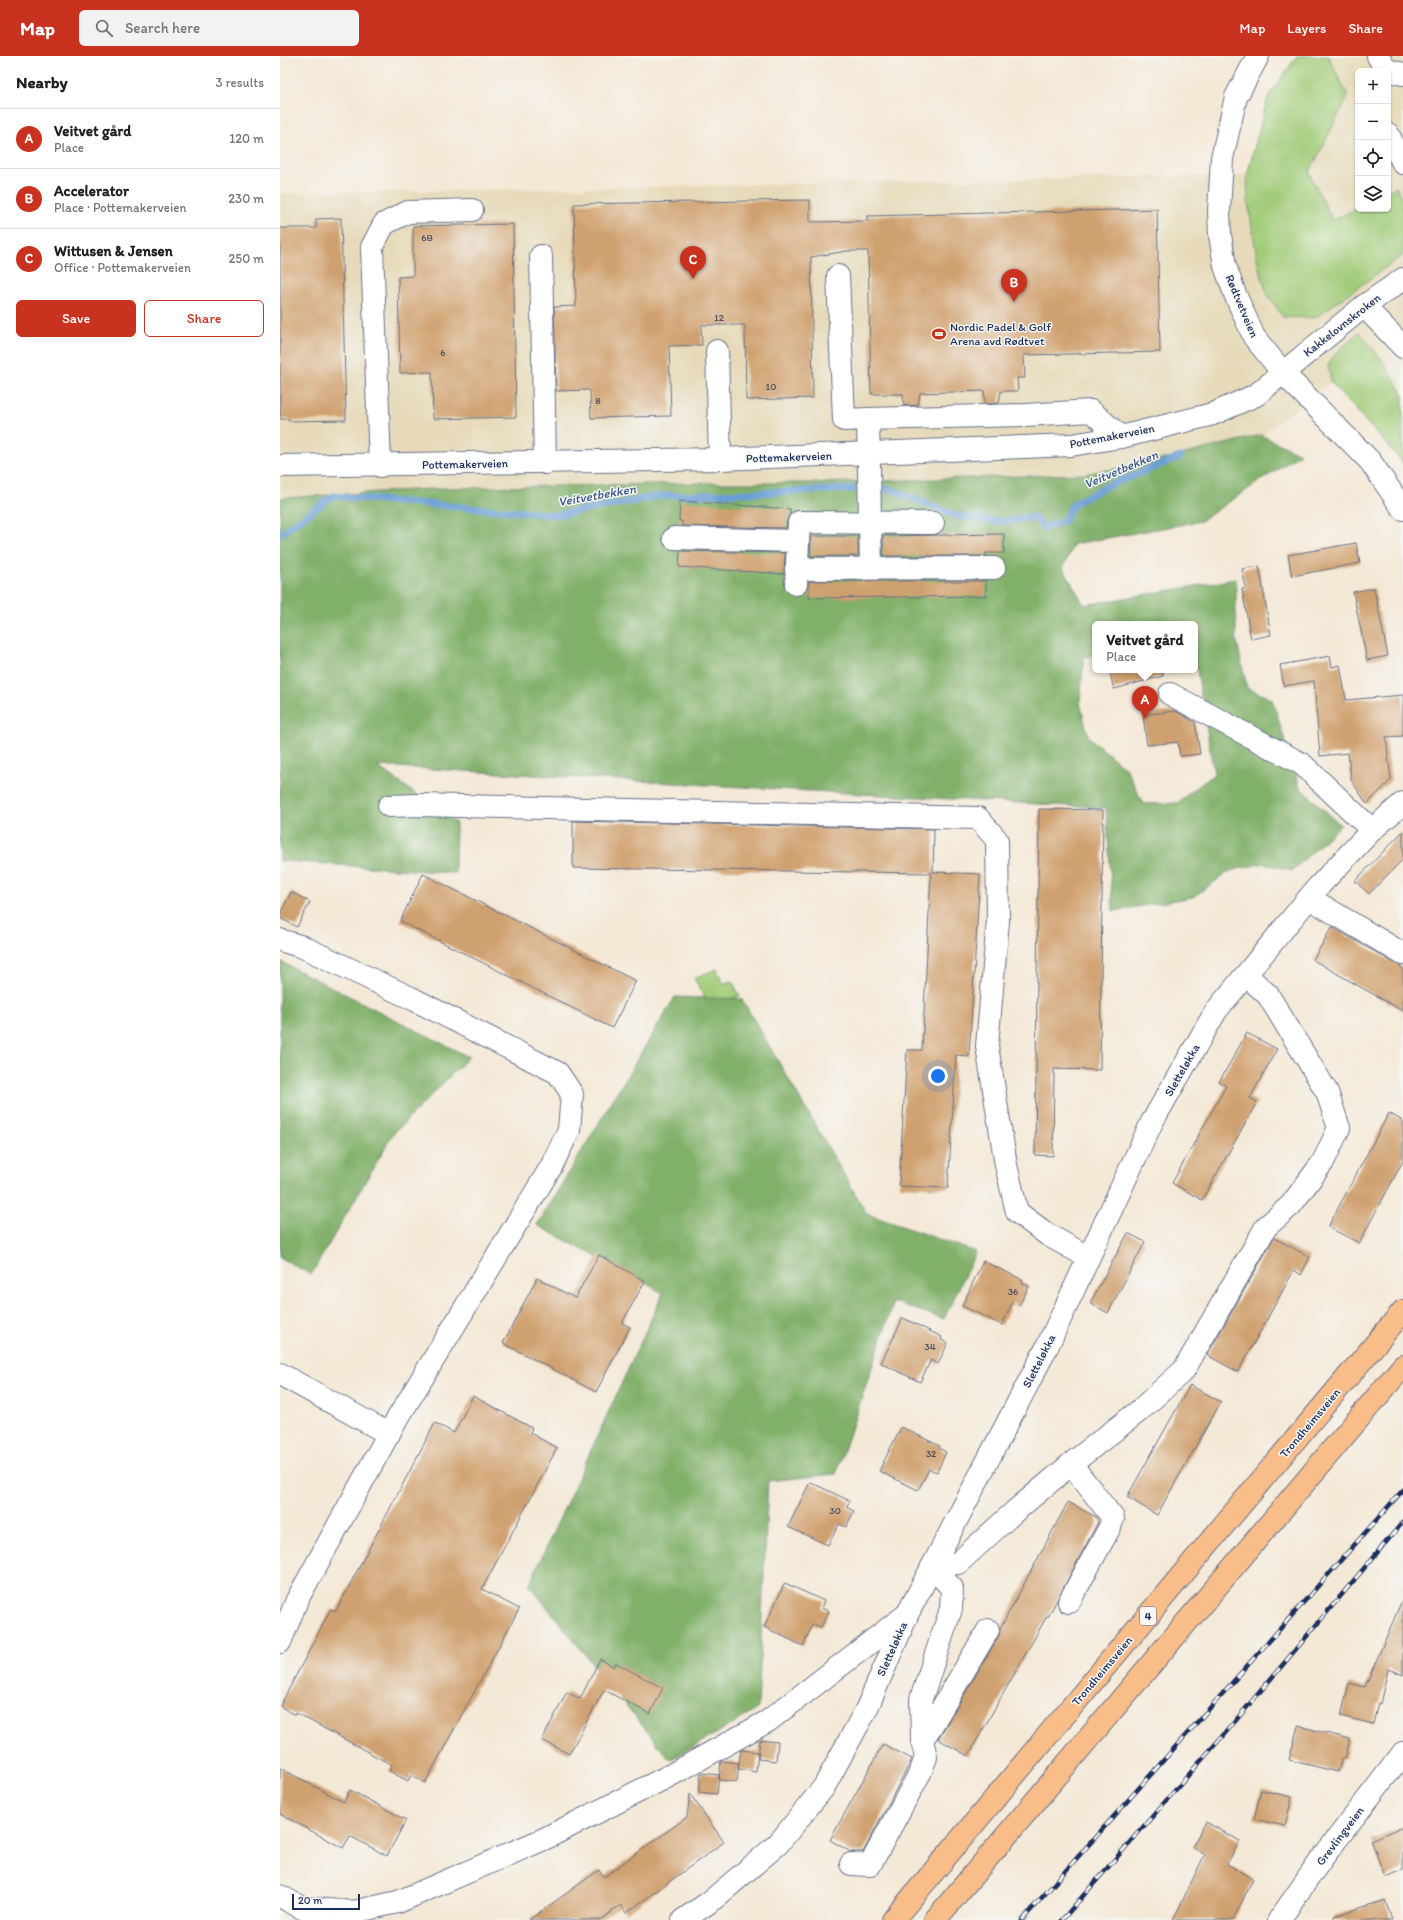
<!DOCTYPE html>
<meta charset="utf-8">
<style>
:root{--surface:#fff;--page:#f2f2f2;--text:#202124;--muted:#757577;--line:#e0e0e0;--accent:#c8321e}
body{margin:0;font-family:Itim,sans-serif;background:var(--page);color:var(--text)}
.controls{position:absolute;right:12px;top:12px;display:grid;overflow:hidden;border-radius:6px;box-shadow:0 1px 3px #0004}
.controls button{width:36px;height:36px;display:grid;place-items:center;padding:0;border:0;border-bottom:1px solid var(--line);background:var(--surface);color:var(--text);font:20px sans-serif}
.scale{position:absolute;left:12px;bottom:10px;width:68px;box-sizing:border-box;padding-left:4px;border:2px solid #1b2f5e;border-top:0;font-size:11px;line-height:14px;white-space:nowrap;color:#1b2f5e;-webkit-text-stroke:3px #f6f6f2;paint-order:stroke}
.you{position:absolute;left:658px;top:1020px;width:14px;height:14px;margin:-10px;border:3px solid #fff;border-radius:50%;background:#1a73e8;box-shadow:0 0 0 6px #1a73e833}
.badge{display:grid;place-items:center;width:26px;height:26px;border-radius:50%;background:var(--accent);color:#fff;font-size:13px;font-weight:700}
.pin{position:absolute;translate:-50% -33px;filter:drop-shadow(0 1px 2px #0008)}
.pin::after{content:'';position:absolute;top:21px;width:14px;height:12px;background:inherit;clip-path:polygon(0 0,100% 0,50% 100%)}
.popup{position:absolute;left:812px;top:565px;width:106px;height:52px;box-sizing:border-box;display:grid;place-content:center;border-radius:6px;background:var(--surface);filter:drop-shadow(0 1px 3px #0005);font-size:13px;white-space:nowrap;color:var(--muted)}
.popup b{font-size:15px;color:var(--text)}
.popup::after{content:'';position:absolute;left:50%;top:100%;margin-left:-8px;border:8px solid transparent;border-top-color:var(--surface)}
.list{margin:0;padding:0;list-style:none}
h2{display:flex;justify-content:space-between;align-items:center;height:52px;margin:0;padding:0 16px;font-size:17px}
h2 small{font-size:13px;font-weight:400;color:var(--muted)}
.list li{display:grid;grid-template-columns:26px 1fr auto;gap:12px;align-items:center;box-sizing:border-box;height:60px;padding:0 16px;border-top:1px solid var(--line)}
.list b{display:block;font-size:15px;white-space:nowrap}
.list p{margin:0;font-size:13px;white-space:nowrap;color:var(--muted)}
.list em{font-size:13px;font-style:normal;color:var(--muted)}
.actions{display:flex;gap:8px;padding:12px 16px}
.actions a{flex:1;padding:9px 0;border:1px solid var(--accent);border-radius:6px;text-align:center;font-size:14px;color:var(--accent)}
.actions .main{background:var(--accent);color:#fff}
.icon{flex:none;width:22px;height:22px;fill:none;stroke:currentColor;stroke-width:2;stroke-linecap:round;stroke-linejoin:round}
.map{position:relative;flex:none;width:1123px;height:1864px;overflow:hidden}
header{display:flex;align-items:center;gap:24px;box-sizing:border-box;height:56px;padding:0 20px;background:var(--accent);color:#fff}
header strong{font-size:19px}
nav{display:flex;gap:22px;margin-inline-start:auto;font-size:14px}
.search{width:280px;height:36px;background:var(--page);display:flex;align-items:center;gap:10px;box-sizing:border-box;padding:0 14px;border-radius:6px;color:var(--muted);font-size:15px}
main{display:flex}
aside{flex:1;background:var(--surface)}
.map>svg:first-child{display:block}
</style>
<header>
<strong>Map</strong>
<div class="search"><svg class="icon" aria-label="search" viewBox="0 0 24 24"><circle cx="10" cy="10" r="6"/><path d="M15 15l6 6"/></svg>Search here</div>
<nav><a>Map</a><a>Layers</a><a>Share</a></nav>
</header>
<main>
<aside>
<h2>Nearby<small>3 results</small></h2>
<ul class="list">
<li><span class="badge">A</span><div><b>Veitvet gård</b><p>Place</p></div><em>120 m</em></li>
<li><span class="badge">B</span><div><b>Accelerator</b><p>Place · Pottemakerveien</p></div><em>230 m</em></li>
<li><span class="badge">C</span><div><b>Wittusen &amp; Jensen</b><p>Office · Pottemakerveien</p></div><em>250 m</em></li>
</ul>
<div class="actions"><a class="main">Save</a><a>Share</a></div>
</aside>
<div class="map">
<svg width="1123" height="1864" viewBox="0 0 1123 1864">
<rect width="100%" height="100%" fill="#f6f6f2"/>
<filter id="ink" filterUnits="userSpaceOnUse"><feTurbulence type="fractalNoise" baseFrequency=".025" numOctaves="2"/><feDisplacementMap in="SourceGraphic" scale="8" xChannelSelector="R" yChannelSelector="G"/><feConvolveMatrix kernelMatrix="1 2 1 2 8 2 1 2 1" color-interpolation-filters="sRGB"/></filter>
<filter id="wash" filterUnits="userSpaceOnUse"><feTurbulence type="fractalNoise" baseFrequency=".012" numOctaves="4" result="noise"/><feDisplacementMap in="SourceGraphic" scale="16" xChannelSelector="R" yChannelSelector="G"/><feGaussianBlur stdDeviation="0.9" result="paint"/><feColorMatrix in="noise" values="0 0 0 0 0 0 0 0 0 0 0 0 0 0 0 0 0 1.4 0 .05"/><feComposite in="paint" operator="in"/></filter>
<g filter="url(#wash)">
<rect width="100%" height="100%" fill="#f4e8d6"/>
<path fill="#e6daba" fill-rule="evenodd" d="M 1017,0 L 1123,0 L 1123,339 L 1102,304 L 1079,276 L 1048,309 L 1051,326 L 981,379 L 860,409 L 802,418 L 538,427 L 425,427 L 166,432 L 0,442 L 0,138 L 966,119 L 988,41 ZM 1078,15 L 1108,15 L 1108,153 L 1078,153 Z"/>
<g fill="#a2cc79" stroke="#5e7e6c">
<path d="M 1017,0 L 1048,0 L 1068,40 L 1029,117 L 1053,165 L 1078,151 L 1078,153 L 1108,153 L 1108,135 L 1116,131 L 1123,143 L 1123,199 L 1035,262 L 1003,261 L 987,238 L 978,208 L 968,146 L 967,119 L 988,41 Z"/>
<path d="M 1079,276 L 1102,304 L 1123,339 L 1123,407 L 1051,326 L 1048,309 L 1056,297 Z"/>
<path d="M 437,913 L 443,927 L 452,925 L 460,940 L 429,949 L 414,922 Z"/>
</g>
<g fill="#81b069" stroke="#4e7064" fill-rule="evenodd">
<path d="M 981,379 L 1020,398 L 921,465 L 794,488 L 783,512 L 804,549 L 956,523 L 956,582 L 967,632 L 992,643 L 1020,732 L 1061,769 L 1012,815 L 983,807 L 950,815 L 913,841 L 833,855 L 826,752 L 97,710 L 176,767 L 175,817 L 0,805 L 0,442 L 166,432 L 425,427 L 538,427 L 802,418 L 860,409 ZM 815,568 L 915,568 L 915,602 L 934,718 L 897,747 L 863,748 L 847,714 L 808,680 L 800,646 L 804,601 L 815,599 Z"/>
<path d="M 0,905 L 189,1001 L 113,1078 L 31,1219 L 0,1201 Z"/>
<path d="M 395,941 L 462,943 L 587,1158 L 696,1196 L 664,1263 L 614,1246 L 556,1418 L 488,1425 L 478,1653 L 390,1704 L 249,1529 L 383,1237 L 257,1169 Z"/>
</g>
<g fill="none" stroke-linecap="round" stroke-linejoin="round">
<g stroke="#6b9ed6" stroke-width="7">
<path d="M 599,433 L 610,433 L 676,460 L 720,466 L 754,461 L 764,472 L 784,465 L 793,448 L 825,431 L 900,401"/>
<path d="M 0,478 L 53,440 L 277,459 L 380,440 L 578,433"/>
</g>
</g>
<g id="blocks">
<g fill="#d0a170">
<path d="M 530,144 L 530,166 L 587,165 L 587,160 L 877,153 L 880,296 L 744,299 L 745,322 L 737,322 L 738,335 L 721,335 L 719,347 L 705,348 L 704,335 L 640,337 L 638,349 L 624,350 L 623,338 L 591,338 L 588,195 L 567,195 L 531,201 L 533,342 L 466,344 L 465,269 L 421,269 L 422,289 L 389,290 L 391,360 L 311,362 L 310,334 L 276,335 L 274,251 L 296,250 L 294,148 Z"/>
<path d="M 61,162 L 66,364 L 9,365 L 9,363 L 0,363 L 0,172 L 36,172 L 36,163 Z"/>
<path d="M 233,168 L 236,361 L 153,363 L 152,316 L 120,317 L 118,221 L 133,220 L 133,170 Z"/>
<path d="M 400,445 L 510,453 L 510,458 L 507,465 L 506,472 L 402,470 L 402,465 L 399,465 Z"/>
<path d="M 724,478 L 724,497 L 706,497 L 706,500 L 603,500 L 603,480 Z"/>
<path d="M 531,480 L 578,480 L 578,500 L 530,500 Z"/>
<path d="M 1076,487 L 1080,507 L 1012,520 L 1008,499 Z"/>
<path d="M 400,495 L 505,497 L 504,518 L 399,511 Z"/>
<path d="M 979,510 L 991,579 L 971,583 L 962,533 L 966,532 L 962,513 Z"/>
<path d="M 529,525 L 706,525 L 706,540 L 529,542 Z"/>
<path d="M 1094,532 L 1108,600 L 1087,604 L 1073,536 Z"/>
<path d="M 1050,600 L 1052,611 L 1060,609 L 1066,644 L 1123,639 L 1123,680 L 1106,681 L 1111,724 L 1087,748 L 1071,724 L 1068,697 L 1040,700 L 1034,625 L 1004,630 L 1000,609 Z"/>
<path d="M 829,614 L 883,614 L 883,620 L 834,633 Z"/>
<path d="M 895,655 L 915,666 L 920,698 L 900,700 L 898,686 L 867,689 L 863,659 Z"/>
<path d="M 759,753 L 823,754 L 820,1014 L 774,1013 L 773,1100 L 755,1099 Z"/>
<path d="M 293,765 L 654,773 L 653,816 L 700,818 L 689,1000 L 676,999 L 668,1132 L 619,1130 L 627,994 L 642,994 L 651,817 L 293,812 Z"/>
<path d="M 1123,775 L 1123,803 L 1089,838 L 1075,825 Z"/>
<path d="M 143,818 L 356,925 L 332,972 L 120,865 Z"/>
<path d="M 11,836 L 30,846 L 17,871 L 0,862 L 0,858 Z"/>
<path d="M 1052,871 L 1123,912 L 1123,955 L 1033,904 Z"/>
<path d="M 967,977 L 997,993 L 970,1042 L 977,1046 L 922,1144 L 892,1127 L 946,1030 L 939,1026 Z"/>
<path d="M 1109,1057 L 1123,1065 L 1123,1105 L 1079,1187 L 1048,1171 Z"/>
<path d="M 848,1177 L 865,1186 L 828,1257 L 810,1247 Z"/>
<path d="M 994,1182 L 1030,1201 L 1021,1219 L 1014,1214 L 958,1316 L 927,1299 Z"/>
<path d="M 319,1199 L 365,1225 L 342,1267 L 350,1271 L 316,1336 L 223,1287 L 257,1222 L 295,1242 Z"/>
<path d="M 703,1205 L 743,1224 L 742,1227 L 749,1230 L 739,1250 L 732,1247 L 722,1269 L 682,1250 Z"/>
<path d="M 623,1262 L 662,1281 L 661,1284 L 668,1287 L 658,1308 L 651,1304 L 640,1326 L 601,1307 Z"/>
<path d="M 910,1329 L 941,1346 L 877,1459 L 847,1441 Z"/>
<path d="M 193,1340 L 252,1372 L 250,1377 L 277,1392 L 202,1533 L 239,1553 L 145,1727 L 131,1719 L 128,1725 L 109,1715 L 112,1709 L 16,1657 L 15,1659 L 0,1650 L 51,1553 L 56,1555 L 155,1367 L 174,1377 Z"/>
<path d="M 621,1371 L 660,1390 L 659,1392 L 666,1396 L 657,1416 L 649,1413 L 638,1434 L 599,1415 Z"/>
<path d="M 530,1426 L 570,1445 L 566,1451 L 574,1455 L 566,1471 L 559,1468 L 548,1489 L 508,1471 Z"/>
<path d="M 788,1446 L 816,1461 L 818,1466 L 768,1561 L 767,1560 L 688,1700 L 658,1683 L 719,1580 L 720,1573 Z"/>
<path d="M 505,1527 L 544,1545 L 541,1552 L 549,1555 L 541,1571 L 533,1568 L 523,1590 L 484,1571 Z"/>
<path d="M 1123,1542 L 1123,1619 L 1108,1613 L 1100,1648 L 1098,1647 L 1093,1668 L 1061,1660 L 1069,1627 L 1085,1631 Z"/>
<path d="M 320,1603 L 334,1611 L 336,1607 L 383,1632 L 370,1658 L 324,1634 L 289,1698 L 262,1684 L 287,1636 L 300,1643 Z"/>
<path d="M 1018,1670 L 1070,1683 L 1065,1703 L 1062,1702 L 1058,1716 L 1009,1704 Z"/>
<path d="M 480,1684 L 498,1686 L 496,1705 L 478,1703 Z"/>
<path d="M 603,1688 L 632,1703 L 583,1796 L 571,1796 L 550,1784 Z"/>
<path d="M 461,1694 L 478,1696 L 476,1716 L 458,1713 Z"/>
<path d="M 441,1705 L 459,1707 L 457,1726 L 439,1724 Z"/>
<path d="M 0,1712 L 64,1746 L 70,1734 L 126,1764 L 107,1800 L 70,1780 L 63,1792 L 0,1758 Z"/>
<path d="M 421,1717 L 439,1719 L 437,1738 L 419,1736 Z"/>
<path d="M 981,1734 L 1012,1741 L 1005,1770 L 974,1763 Z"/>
<path d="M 410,1738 L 444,1786 L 346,1857 L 341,1849 L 320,1864 L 249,1864 L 319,1814 L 324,1821 L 407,1761 Z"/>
<path d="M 926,1766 L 960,1785 L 947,1808 L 973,1823 L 953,1864 L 893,1864 L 925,1798 L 912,1791 Z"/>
<path d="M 1123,1771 L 1123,1814 L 1105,1821 L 1091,1784 Z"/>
<path d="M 1105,1844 L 1112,1864 L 1054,1864 L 1054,1860 Z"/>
</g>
</g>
</g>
<g filter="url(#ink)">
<use href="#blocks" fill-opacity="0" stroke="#677088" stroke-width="1"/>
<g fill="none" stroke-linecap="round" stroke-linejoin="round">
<defs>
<g id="minor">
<path d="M 978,0 L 956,41 L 942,102 L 939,155 L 940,179 L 945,210 L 955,238 L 974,281 L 1003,317 L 1090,405 L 1123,453"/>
<path d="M 1098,0 L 1106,14 L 1123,18"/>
<path d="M 1108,78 L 1123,107"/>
<path d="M 261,200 L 265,407"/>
<path d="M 558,220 L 564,364 L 588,363 L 591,512"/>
<path d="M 1084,250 L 1123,291"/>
<path d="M 437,295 L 440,403"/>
<path d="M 588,363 L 745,359 L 811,355 L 841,381"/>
<path d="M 0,410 L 440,403 L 791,389 L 841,381 L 933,358 L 976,339 L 1084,250 L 1123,223"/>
<path d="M 100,410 L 92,191 L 104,168 L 128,156 L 192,154"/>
<path d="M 394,482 L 518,485"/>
<path d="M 516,513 L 714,512"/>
<path d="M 516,528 L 519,466 L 653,467"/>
<path d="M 890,638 L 1022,708 L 1092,774"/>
<path d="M 109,750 L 138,749 L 698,762 L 717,784 L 718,865 L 707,990 L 726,1109 L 737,1156 L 768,1179 L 808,1201"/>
<path d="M 1029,842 L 1123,898"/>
<path d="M 0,884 L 23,891 L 135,944 L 278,1017 L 292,1038 L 289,1074 L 271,1111 L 113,1370 L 17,1544 L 0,1586"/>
<path d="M 0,1318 L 109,1378"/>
<path d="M 652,1511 L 678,1507 L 734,1456 L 791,1408 L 859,1355 L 904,1314 L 986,1171 L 1011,1149 L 1043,1106 L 1059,1072 L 1047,1036 L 988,939 L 966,919"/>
<path d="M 789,1546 L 830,1471 L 833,1462 L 791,1408"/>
<path d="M 642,1684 L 652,1669 L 708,1574"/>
<path d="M 571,1808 L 590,1809 L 641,1715 L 646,1701 L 642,1684 L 641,1643 L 671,1553 L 672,1532 L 652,1511"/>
<path d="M 0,1840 L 22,1852 L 73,1856 L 118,1846 L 264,1783 L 389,1720 L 488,1665 L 626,1559"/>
<path d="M 403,1864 L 431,1845 L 498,1788 L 544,1731 L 587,1652 L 628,1557 L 767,1291 L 872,1066 L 936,955 L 1037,832 L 1092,774 L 1123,747"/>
<path d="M 999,1864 L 1043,1801 L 1123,1697"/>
</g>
<g id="highway">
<path d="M 613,1864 L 1123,1255"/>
<path d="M 655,1864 L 1123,1310"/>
</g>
</defs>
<use href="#minor" stroke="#677088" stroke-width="24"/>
<use href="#highway" stroke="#677088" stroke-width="24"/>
<use href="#minor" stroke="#fff" stroke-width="22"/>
<use href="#highway" stroke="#f8bd89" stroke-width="22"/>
<defs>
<g id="rail">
<path d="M 742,1864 L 1123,1434"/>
<path d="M 782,1864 L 946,1676 L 1123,1466"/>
</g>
</defs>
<use href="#rail" stroke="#1b2f5e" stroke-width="4.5"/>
<use href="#rail" stroke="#f6f6f2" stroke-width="3" stroke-dasharray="9" stroke-linecap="butt"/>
</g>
</g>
<defs>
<symbol id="stadium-bare" viewBox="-9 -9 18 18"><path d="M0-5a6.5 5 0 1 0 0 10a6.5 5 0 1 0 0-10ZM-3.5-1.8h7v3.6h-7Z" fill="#c8321e" stroke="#f6f6f2" stroke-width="2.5" paint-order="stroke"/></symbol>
</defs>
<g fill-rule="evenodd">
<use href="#stadium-bare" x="649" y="268" width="20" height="20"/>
</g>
<g text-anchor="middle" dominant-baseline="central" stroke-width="3" stroke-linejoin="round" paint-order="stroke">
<g font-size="10" fill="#484c62">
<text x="147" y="181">6B</text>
<text x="439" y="261">12</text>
<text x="163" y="296">6</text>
<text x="491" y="330">10</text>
<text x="318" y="344">8</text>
<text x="733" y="1235">36</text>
<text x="650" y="1290">34</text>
<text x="651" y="1397">32</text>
<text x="555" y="1454">30</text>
</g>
<rect fill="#f6f6f2" stroke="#5d6b8a" stroke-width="1" x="860" y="1551" width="16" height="18" rx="3"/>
<g font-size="11" font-weight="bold" fill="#1b2f5e">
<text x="868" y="1560">4</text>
</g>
<g font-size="12" fill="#1b2f5e" stroke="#f6f6f2">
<text transform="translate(962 250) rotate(67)">Rødtvetveien</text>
<text transform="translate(1062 269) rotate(-38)">Kakkelovnskroken</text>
<text transform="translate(832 380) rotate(-11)">Pottemakerveien</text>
<text transform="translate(509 401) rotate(-2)">Pottemakerveien</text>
<text transform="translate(185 408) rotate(-1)">Pottemakerveien</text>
<text transform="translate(902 1014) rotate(-60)">Sletteløkka</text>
<text transform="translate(759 1305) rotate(-63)">Sletteløkka</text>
<text transform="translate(1030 1367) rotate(-50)">Trondheimsveien</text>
<text transform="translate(612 1593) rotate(-66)">Sletteløkka</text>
<text transform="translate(822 1615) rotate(-50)">Trondheimsveien</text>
<text transform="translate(1060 1780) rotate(-53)">Grevlingveien</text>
</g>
<g font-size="12" fill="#1b2f5e" stroke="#f6f6f2" text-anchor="start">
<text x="670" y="271">Nordic Padel &amp; Golf<tspan x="670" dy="14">Arena avd Rødtvet</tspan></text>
</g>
<g font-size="13" font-style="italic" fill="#375688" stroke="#f6f6f2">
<text transform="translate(841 413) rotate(-23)">Veitvetbekken</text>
<text transform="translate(317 439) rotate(-10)">Veitvetbekken</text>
</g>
</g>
</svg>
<div class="controls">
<button>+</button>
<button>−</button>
<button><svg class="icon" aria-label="locate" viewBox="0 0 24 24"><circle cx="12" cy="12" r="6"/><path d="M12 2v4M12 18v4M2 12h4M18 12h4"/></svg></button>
<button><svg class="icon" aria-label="layers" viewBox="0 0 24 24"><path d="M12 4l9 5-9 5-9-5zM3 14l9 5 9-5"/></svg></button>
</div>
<div class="scale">20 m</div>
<div class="you"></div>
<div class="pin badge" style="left:865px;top:663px">A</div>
<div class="popup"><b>Veitvet gård</b>Place</div>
<div class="pin badge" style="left:734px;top:246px">B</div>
<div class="pin badge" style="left:413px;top:223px">C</div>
</div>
</main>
